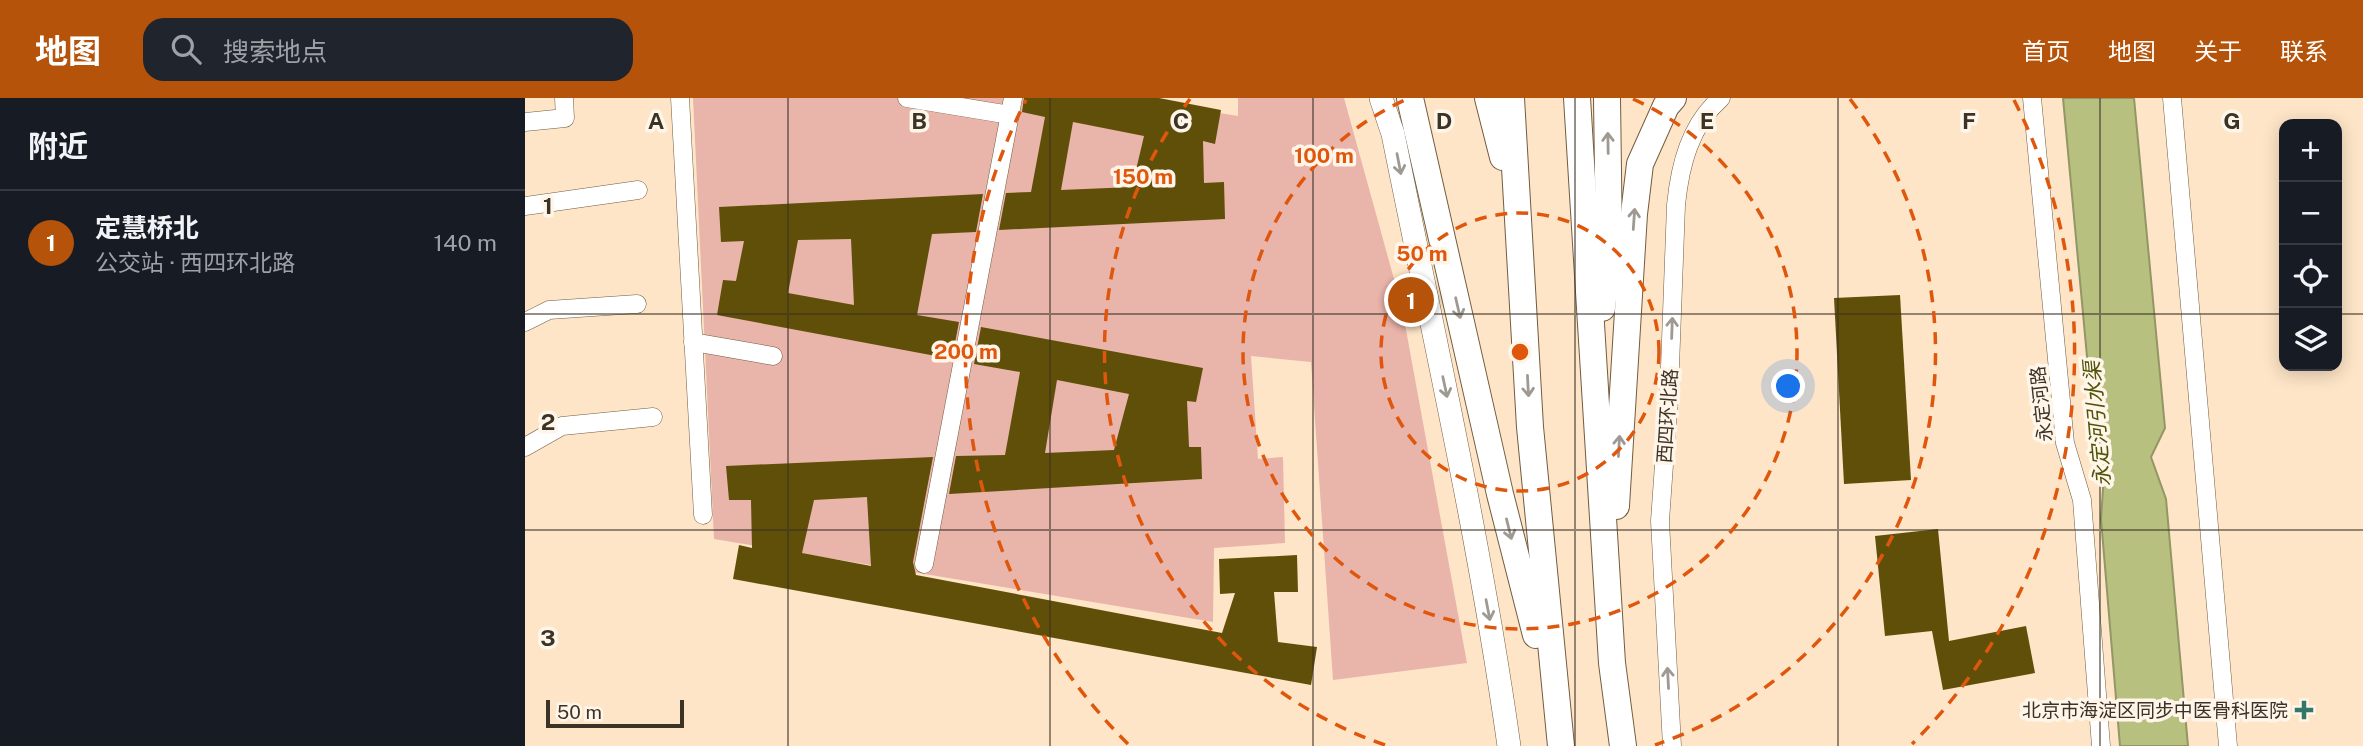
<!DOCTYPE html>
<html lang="zh">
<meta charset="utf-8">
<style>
:root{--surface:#171b24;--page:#20242c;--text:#f1f3f6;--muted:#9ea1a6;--line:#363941;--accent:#b45309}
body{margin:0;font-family:"Public Sans","Noto Sans SC",sans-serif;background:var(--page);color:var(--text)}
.controls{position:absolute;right:21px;top:21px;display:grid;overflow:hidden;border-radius:14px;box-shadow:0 4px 18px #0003}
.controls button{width:63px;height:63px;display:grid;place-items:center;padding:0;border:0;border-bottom:2px solid var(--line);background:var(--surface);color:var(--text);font:35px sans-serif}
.scale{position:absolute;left:21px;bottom:18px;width:138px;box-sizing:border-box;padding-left:7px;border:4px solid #3c3327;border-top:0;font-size:19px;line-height:24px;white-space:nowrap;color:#3c3327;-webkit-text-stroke:5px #fff5e9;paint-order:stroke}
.you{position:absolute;left:1264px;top:289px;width:24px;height:24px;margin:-18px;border:5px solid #fff;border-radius:50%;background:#1a73e8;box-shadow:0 0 0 10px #1a73e833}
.badge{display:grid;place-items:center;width:46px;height:46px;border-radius:50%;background:var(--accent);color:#fff;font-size:23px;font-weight:700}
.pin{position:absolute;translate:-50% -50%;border:4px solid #fff;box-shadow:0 2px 7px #0006}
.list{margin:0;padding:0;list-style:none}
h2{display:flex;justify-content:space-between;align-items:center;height:91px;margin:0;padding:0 28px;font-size:30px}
h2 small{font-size:23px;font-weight:400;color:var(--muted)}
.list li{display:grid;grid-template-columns:46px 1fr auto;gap:21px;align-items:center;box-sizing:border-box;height:105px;padding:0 28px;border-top:2px solid var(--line)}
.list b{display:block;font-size:26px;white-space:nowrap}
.list p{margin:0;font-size:23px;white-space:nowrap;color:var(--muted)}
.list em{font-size:23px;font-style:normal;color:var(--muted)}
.icon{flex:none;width:38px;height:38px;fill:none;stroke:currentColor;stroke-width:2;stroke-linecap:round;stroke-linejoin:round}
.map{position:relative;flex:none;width:1838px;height:648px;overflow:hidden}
header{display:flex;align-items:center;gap:42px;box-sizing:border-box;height:98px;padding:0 35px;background:var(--accent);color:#fff}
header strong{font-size:33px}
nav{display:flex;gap:38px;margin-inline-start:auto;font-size:24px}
.search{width:490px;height:63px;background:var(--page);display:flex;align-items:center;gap:18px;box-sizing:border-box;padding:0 24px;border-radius:21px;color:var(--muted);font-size:26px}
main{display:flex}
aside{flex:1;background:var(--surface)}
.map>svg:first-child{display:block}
</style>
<header>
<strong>地图</strong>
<div class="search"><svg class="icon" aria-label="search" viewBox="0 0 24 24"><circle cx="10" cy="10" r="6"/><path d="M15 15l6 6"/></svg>搜索地点</div>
<nav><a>首页</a><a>地图</a><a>关于</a><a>联系</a></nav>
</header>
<main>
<aside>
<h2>附近<small></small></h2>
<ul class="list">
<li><span class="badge">1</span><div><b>定慧桥北</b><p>公交站 · 西四环北路</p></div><em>140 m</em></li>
</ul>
</aside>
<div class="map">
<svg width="1838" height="648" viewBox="0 0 1838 648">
<rect width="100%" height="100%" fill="#fee5c7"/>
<path fill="#e9b4aa" d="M 168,0 L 601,0 L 713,18 L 713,0 L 819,0 L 877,210 L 942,565 L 808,582 L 786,264 L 726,258 L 733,361 L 758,359 L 760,445 L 689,450 L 688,524 L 189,441 Z"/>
<path fill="#b8c080" stroke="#939665" stroke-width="2" d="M 1538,0 L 1609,0 L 1640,330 L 1626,359 L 1641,401 L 1663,648 L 1595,648 L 1576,421 L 1580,361 L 1569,334 Z"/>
<g fill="#604f08" fill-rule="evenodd">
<path d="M 499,0 L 634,0 L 696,12 L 690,46 L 678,43 L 679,85 L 699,84 L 700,121 L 474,132 L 481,95 L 506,94 L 520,19 L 497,14 ZM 548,24 L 619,38 L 607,89 L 536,92 Z"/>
<path d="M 458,96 L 451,134 L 407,136 L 392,217 L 434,224 L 427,261 L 192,217 L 198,182 L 211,183 L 219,143 L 196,144 L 194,109 ZM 326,141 L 329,207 L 263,195 L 273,142 Z"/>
<path d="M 1375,197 L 1386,382 L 1319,386 L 1309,200 Z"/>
<path d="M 456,229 L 678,270 L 671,304 L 662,303 L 664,349 L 676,349 L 677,381 L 424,396 L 431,358 L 480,357 L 495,274 L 449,266 ZM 532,282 L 604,296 L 589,352 L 520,355 Z"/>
<path d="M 408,359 L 388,464 L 391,477 L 697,535 L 710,495 L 695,496 L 694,461 L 772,457 L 773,494 L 749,494 L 753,544 L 792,549 L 786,587 L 208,481 L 214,447 L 227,450 L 226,402 L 204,402 L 201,368 ZM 342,399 L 346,468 L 277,455 L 289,402 Z"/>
<path d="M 1413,431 L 1424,543 L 1501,528 L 1510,575 L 1418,592 L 1407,533 L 1360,538 L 1350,438 Z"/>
</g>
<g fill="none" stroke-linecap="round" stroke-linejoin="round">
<defs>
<g id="minor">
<path d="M 155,0 L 178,417"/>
<path d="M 382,0 L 485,17"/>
<path d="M 1507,0 L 1540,345 L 1557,402 L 1576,648"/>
<path d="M 1647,0 L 1703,648"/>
<path d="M 0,24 L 40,20 L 39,0"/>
<path d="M 0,108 L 113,92"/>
<path d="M 0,224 L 24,212 L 112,206"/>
<path d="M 168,244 L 248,258"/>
<path d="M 0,349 L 37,328 L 128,319"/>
<path d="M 399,466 L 488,0"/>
<path d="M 1147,648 L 1135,423 L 1144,296 L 1151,107 C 1155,67 1165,27 1196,0"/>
</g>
<path id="major" d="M 856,0 L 868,36 C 909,240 955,442 984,648"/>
<g id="highway">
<path d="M 885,0 L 975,396 L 1011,537"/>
<path d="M 963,0 L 978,59"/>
<path d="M 986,0 L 1005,329 L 1036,648"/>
<path d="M 1052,0 L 1087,565 L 1098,648"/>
<path d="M 1077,210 L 1084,147 L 1082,0"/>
<path d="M 1091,408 L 1109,116 L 1115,66 L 1141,8 L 1148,0"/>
</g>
</defs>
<use href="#minor" stroke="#715c41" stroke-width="19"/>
<use href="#major" stroke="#715c41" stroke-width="24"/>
<use href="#highway" stroke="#715c41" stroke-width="28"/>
<use href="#minor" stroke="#fff" stroke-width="18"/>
<use href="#major" stroke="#fff" stroke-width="23"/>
<use href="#highway" stroke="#fff" stroke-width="26"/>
</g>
<defs><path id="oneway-shaft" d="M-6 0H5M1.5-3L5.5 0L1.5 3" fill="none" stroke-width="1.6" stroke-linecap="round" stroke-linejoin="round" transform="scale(1.75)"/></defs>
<g stroke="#9e9993">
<use href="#oneway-shaft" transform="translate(1083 45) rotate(-91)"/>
<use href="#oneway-shaft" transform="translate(874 66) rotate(79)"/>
<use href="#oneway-shaft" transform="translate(1109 121) rotate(-86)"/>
<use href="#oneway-shaft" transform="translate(933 210) rotate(77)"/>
<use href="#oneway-shaft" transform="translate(1147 230) rotate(-88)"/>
<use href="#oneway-shaft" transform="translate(1003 288) rotate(87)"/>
<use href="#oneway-shaft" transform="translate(920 289) rotate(78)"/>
<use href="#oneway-shaft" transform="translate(1094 348) rotate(-87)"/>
<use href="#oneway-shaft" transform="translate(984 431) rotate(76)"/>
<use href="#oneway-shaft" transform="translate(963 512) rotate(79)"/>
<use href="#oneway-shaft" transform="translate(1143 580) rotate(-93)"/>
</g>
<path fill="none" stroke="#3c3327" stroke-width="2" stroke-opacity="0.55" d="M 263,0 L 263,648M 525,0 L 525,648M 788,0 L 788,648M 1050,0 L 1050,648M 1313,0 L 1313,648M 1575,0 L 1575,648M 0,216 L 1759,216M 1812,216 L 1838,216M 0,432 L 1838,432"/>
<g fill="none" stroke="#df570d" stroke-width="3.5" stroke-dasharray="12 9">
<circle cx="995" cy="254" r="139"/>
<path d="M1108 1A277 277 0 1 1 882 1"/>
<path d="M860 647A416 416 0 0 1 665 1M1325 1A416 416 0 0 1 1130 647"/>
<path d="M603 646A554 554 0 0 1 501 2M1489 2A554 554 0 0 1 1387 646"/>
</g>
<path fill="#347667" stroke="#fff5e9" stroke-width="2.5" d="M1775.5 601.5h7v7h7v7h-7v7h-7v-7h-7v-7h7z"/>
<g text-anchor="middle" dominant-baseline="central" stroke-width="7" stroke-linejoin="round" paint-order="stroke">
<g font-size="19" fill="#3c3327" stroke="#fff5e9">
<text transform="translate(1516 306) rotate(-96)">永定河路</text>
<text transform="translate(1142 318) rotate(-86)">西四环北路</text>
</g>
<g font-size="19" fill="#3c3327" stroke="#fff5e9" text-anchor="end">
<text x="1763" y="612">北京市海淀区同步中医骨科医院</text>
</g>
<g font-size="21" font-style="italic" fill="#4f5408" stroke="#fff5e9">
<text transform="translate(1572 326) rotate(-95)">永定河引水渠</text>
</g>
</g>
<g font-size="23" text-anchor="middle" font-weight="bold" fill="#3c3327" stroke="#fff5e9" stroke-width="7" stroke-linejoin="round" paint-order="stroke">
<text x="131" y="31">A</text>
<text x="394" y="31">B</text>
<text x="656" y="31">C</text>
<text x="919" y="31">D</text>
<text x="1182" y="31">E</text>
<text x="1444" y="31">F</text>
<text x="1707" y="31">G</text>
<text x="23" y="116">1</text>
<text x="23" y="332">2</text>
<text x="23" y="548">3</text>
</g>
<circle cx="995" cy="254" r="10" fill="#df570d" stroke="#fff5e9" stroke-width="3.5"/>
<g font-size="21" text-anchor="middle" font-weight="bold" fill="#df570d" stroke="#fff5e9" stroke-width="7" stroke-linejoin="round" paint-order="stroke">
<text x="799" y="65">100 m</text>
<text x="618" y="86">150 m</text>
<text x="897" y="163">50 m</text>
<text x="441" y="261">200 m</text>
</g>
</svg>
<div class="controls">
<button>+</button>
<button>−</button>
<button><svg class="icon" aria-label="locate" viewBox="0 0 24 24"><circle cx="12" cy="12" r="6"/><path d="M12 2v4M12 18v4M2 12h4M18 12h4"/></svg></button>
<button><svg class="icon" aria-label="layers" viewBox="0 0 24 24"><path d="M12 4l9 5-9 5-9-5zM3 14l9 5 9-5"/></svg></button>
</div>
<div class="scale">50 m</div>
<div class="you"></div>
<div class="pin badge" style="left:886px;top:202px">1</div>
</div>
</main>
